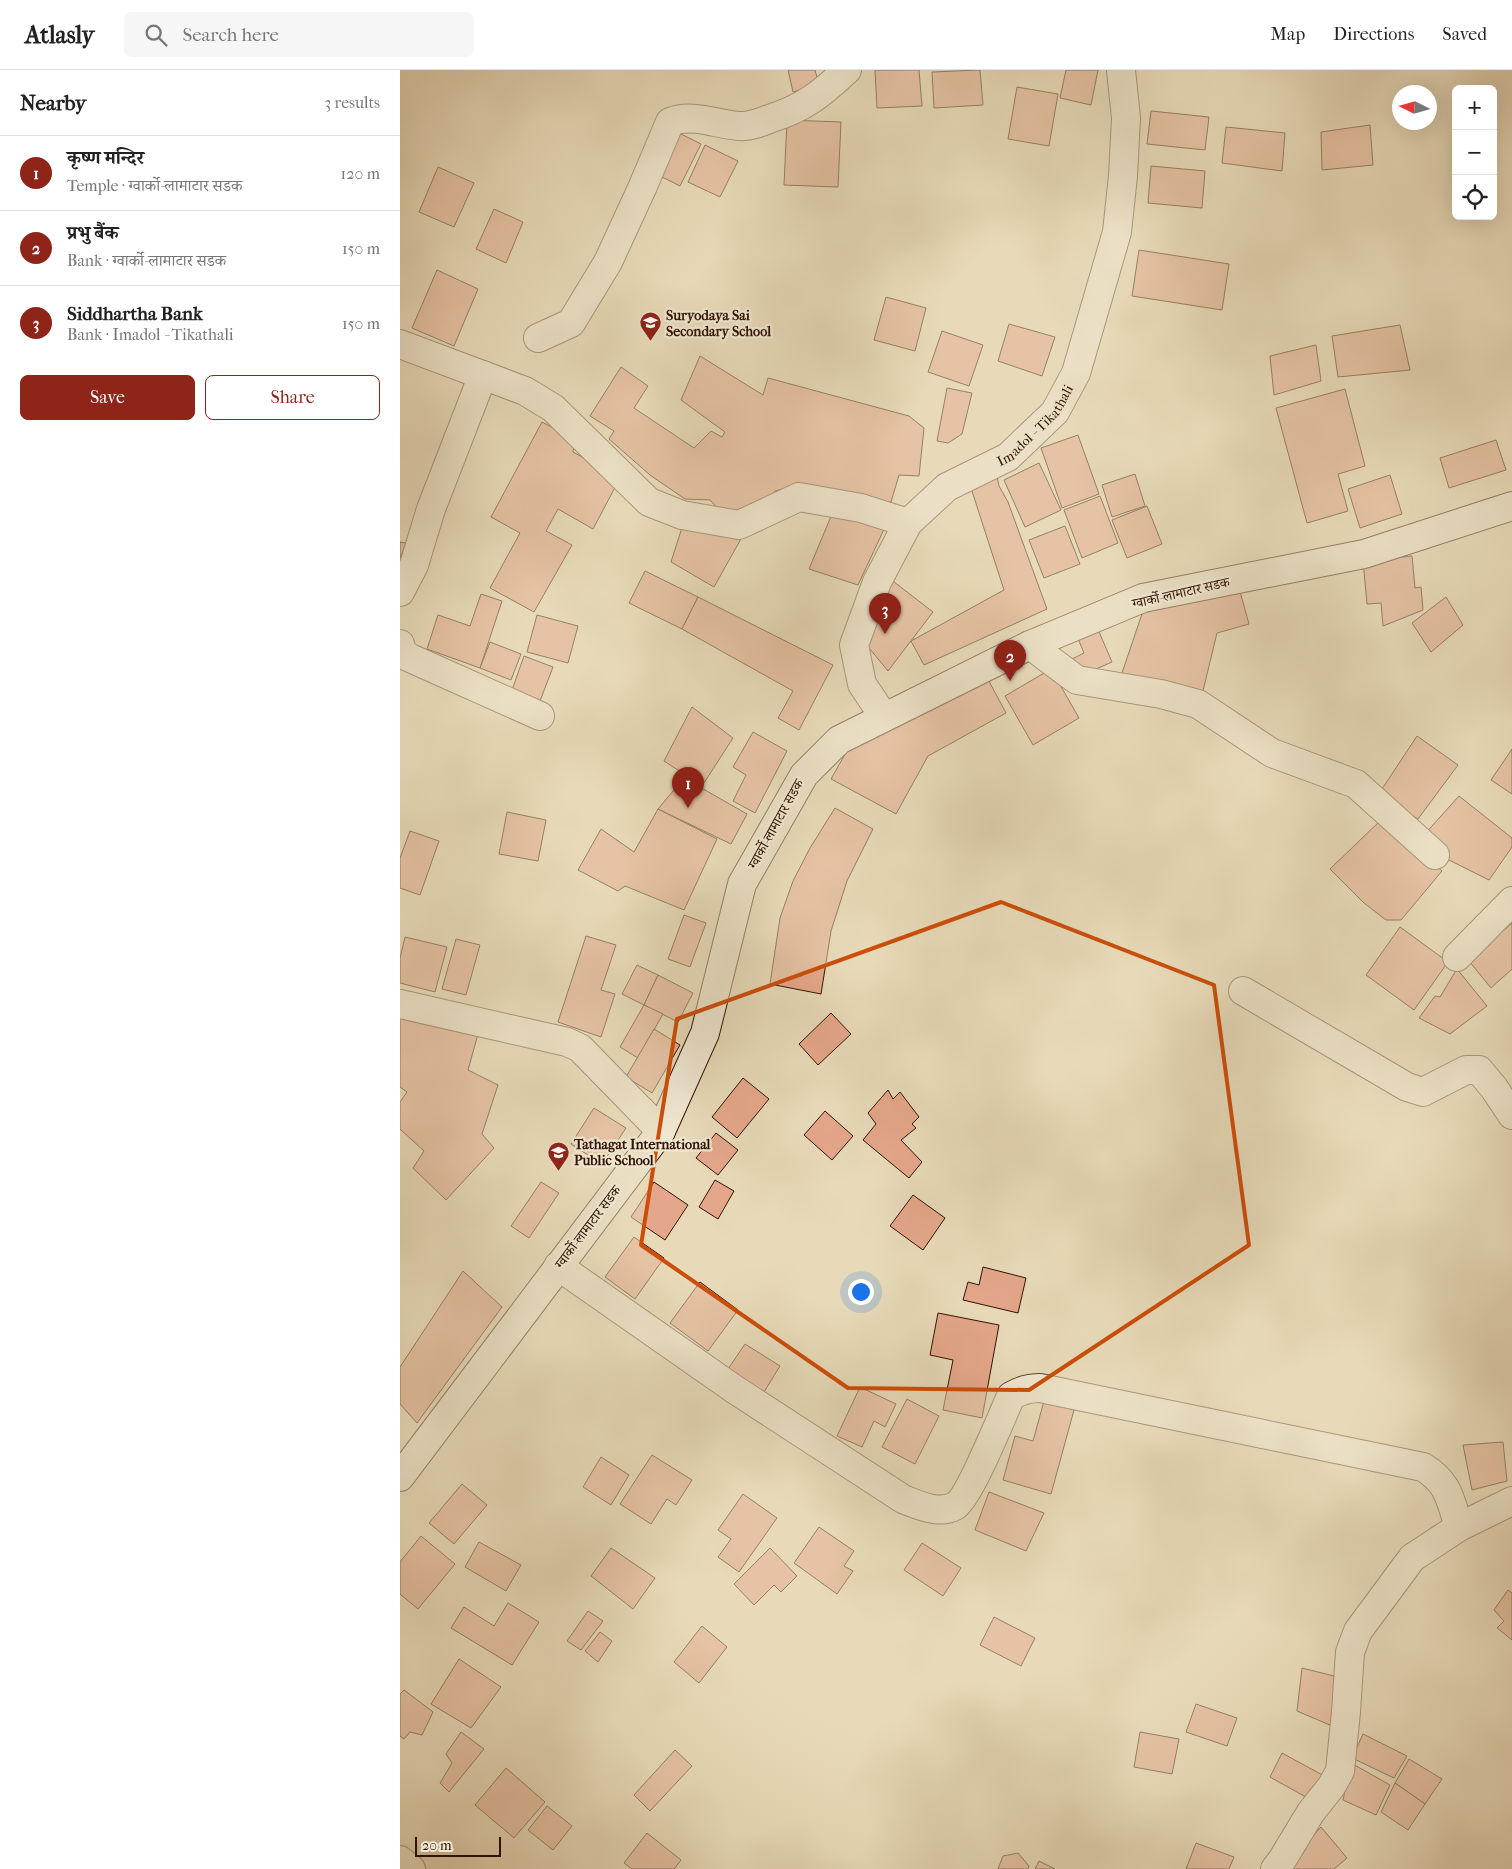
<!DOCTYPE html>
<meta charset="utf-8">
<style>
:root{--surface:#fff;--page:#f6f6f6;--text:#222;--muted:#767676;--line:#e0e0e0;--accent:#8f2418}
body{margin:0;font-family:"IM FELL French Canon","Noto Serif Devanagari",serif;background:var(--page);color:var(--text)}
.controls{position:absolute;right:15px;top:15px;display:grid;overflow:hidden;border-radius:8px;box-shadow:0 5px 20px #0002}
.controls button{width:45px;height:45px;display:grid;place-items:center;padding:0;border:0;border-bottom:1px solid var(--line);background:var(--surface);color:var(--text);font:25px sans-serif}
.compass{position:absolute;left:992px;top:15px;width:45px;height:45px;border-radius:50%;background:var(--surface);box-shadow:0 5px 20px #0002;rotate:275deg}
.scale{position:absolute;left:15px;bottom:12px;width:86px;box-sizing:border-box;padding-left:5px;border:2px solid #301301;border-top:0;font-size:14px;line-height:18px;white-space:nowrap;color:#301301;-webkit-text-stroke:4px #f0e7d2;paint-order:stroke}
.you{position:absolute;left:460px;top:1221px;width:18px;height:18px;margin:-12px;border:4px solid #fff;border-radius:50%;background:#1a73e8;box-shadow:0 0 0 8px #1a73e833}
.badge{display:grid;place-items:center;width:32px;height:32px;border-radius:50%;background:var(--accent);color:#fff;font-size:16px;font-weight:700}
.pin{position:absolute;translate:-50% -41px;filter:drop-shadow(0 1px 2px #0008)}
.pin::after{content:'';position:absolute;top:26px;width:18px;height:15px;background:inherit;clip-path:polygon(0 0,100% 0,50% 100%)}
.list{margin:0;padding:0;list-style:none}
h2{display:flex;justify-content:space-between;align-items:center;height:65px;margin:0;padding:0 20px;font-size:21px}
h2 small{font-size:16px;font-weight:400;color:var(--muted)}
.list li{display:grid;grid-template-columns:32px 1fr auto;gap:15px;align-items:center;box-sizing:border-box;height:75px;padding:0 20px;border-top:1px solid var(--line)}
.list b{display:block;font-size:19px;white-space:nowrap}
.list p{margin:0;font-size:16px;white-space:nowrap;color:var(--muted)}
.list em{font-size:16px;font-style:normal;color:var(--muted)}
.actions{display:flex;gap:10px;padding:15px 20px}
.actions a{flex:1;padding:11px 0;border:1px solid var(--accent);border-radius:8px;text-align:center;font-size:18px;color:var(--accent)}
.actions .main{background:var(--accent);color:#fff}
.icon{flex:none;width:28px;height:28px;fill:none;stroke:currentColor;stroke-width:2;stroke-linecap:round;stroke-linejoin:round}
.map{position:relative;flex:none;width:1112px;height:1799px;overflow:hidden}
header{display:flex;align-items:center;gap:30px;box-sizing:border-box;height:70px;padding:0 25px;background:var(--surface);border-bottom:1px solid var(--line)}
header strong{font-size:24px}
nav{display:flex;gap:28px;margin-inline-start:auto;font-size:18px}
.search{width:350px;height:45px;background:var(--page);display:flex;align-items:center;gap:12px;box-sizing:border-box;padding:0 18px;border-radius:8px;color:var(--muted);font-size:19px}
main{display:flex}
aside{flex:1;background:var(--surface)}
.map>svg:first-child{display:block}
</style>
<header>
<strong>Atlasly</strong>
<div class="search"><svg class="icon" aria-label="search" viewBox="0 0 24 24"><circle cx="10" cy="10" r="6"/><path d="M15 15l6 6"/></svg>Search here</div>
<nav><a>Map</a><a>Directions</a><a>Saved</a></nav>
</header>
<main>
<aside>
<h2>Nearby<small>3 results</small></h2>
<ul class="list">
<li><span class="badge">1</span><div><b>कृष्ण मन्दिर</b><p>Temple · ग्वार्को-लामाटार सडक</p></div><em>120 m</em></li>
<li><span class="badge">2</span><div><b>प्रभु बैंक</b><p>Bank · ग्वार्को-लामाटार सडक</p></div><em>150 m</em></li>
<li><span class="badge">3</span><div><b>Siddhartha Bank</b><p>Bank · Imadol - Tikathali</p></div><em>150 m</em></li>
</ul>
<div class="actions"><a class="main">Save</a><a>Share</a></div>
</aside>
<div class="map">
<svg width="1112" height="1799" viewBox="0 0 1112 1799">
<rect width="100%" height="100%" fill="#e8dab9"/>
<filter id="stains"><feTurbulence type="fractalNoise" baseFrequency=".004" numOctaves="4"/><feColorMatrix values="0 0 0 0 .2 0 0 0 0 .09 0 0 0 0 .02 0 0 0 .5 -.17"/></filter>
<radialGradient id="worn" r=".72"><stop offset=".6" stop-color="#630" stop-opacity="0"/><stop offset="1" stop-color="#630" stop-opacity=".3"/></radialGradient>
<g fill="#e5a78b" stroke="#301301">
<path d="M 388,0 L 415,0 L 419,15 L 393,22 Z"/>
<path d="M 475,0 L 519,0 L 522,36 L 477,38 Z"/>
<path d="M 580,0 L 583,35 L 534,38 L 532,2 Z"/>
<path d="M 666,0 L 698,0 L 691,35 L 660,28 Z"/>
<path d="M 617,17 L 658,24 L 649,76 L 608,69 Z"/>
<path d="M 751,41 L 809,47 L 805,80 L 747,74 Z"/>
<path d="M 387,50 L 441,52 L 438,117 L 384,115 Z"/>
<path d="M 970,55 L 973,95 L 922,100 L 921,62 Z"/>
<path d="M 826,57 L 885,63 L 882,101 L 822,93 Z"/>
<path d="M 273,60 L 301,74 L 280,116 L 252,102 Z"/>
<path d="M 305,75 L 338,91 L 320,127 L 288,112 Z"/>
<path d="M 751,96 L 805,101 L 802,138 L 748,133 Z"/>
<path d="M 38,97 L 74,113 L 54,157 L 19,142 Z"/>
<path d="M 94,139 L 123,152 L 106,193 L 76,179 Z"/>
<path d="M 739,180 L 829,194 L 822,240 L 732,226 Z"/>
<path d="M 37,200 L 78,219 L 54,276 L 12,258 Z"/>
<path d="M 486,227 L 526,238 L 515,281 L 474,270 Z"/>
<path d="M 609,254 L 655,267 L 642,306 L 598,291 Z"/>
<path d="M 1000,255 L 1010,300 L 938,307 L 932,266 Z"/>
<path d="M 542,261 L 583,275 L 569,316 L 528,302 Z"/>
<path d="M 916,275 L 921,311 L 874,325 L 870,286 Z"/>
<path d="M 300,286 L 363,325 L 368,308 L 509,346 L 524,358 L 519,406 L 499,405 L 491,432 L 445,428 L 390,417 L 375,421 L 366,436 L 336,444 L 321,442 L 310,430 L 285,429 L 250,405 L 209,369 L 214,361 L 190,346 L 221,297 L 248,316 L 234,338 L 294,378 L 311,361 L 322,367 L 325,362 L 281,330 Z"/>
<path d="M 547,318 L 572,323 L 562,364 L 548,373 L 537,371 Z"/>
<path d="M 945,319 L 965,396 L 938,404 L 948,441 L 907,453 L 876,338 Z"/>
<path d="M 142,352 L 175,369 L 173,382 L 220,408 L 193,459 L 158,439 L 146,461 L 172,475 L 134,542 L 90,518 L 120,463 L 91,447 Z"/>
<path d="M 678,365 L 699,424 L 662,438 L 641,378 Z"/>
<path d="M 1096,370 L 1106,400 L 1049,418 L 1040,388 Z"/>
<path d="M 639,393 L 661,440 L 625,457 L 604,410 Z"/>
<path d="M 596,402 L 599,416 L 608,432 L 647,539 L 524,595 L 511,571 L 604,520 L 570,415 Z"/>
<path d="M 735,404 L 745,436 L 712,447 L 702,415 Z"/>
<path d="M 990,405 L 1002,444 L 960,458 L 948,419 Z"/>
<path d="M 700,426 L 718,473 L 682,488 L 664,440 Z"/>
<path d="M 747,436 L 762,474 L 727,488 L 712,450 Z"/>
<path d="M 432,444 L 486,455 L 458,515 L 409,499 Z"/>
<path d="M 285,448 L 342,467 L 314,517 L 271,492 Z"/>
<path d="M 665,456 L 680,494 L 644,508 L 629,470 Z"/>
<path d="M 0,472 L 6,473 L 0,488 Z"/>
<path d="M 1012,486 L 1015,518 L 1021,517 L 1023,540 L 983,556 L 981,533 L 967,534 L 963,491 Z"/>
<path d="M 245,501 L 298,527 L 282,559 L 229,533 Z"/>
<path d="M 489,508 L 533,542 L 488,601 L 460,567 Z"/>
<path d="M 839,518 L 849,554 L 817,563 L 802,625 L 721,606 L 745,535 Z"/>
<path d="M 81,524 L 102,531 L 80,598 L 27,579 L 38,545 L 70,556 Z"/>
<path d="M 298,527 L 433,595 L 399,660 L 378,648 L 393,621 L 282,559 Z"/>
<path d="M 1046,527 L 1063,555 L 1031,582 L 1012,553 Z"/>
<path d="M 137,545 L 178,556 L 168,593 L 127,582 Z"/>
<path d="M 697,557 L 712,592 L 680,606 L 672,589 L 684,583 L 677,566 Z"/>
<path d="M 90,572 L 121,584 L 111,610 L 80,598 Z"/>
<path d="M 124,586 L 153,597 L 140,631 L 112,620 Z"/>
<path d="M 651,599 L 679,648 L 633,675 L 605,626 Z"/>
<path d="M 583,600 L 606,643 L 528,686 L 496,744 L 431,709 L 452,672 Z"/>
<path d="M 292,637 L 333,668 L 302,716 L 264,691 Z"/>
<path d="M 353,662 L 387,681 L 355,743 L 333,731 L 346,705 L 333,697 Z"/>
<path d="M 1017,666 L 1058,695 L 1018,749 L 978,725 Z"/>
<path d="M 1112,679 L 1112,724 L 1091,710 Z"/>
<path d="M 284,708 L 347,744 L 331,774 L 258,739 Z"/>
<path d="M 1059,726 L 1112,768 L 1112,777 L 1089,810 L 1049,790 L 1023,766 Z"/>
<path d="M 435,738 L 473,759 L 447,811 L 431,861 L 421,924 L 370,914 L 380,848 L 393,811 L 410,778 Z"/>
<path d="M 258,739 L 317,769 L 284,840 L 225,816 L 218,821 L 178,800 L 201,759 L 234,782 Z"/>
<path d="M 107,742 L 146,750 L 138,791 L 99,784 Z"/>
<path d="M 982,749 L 1042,801 L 1001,850 L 986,850 L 964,833 L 930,799 Z"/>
<path d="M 10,761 L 39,771 L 20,825 L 0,818 L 0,788 Z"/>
<path d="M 284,845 L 306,853 L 290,897 L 268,889 Z"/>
<path d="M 1112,853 L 1112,899 L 1091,918 L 1069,891 Z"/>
<path d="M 1000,857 L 1048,892 L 1014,940 L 966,905 Z"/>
<path d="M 186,866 L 216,875 L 201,920 L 215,924 L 201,967 L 158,952 Z"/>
<path d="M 5,867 L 47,877 L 35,922 L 0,913 L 0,888 Z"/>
<path d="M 56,869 L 80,875 L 66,925 L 42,919 Z"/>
<path d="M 237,895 L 258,905 L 244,935 L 222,924 Z"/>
<path d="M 1057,899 L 1087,936 L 1050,964 L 1019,948 L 1035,926 L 1040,927 Z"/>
<path d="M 258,905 L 293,923 L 278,952 L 244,935 Z"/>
<path d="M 244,935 L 263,944 L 238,988 L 220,977 Z"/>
<path d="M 0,940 L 80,957 L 68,1000 L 98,1015 L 82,1064 L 94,1078 L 46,1130 L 13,1098 L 24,1081 L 0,1059 L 0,1032 L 7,1022 L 0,1017 Z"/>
<path d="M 431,943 L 451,964 L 418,995 L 399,974 Z"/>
<path d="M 254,959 L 280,975 L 252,1023 L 226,1007 Z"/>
<path d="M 343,1008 L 369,1029 L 337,1068 L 312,1047 Z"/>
<path d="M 488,1020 L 493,1029 L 500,1022 L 519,1047 L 512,1054 L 516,1058 L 501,1070 L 522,1092 L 509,1108 L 463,1070 L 476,1054 L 468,1043 Z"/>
<path d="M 194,1038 L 226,1058 L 202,1094 L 171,1074 Z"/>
<path d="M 425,1041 L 453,1066 L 432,1090 L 404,1065 Z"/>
<path d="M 316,1063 L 338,1080 L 318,1105 L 296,1088 Z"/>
<path d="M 315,1110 L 334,1121 L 318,1149 L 299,1137 Z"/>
<path d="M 141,1112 L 159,1123 L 129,1168 L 111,1156 Z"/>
<path d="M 254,1112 L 288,1135 L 265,1170 L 231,1147 Z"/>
<path d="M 513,1125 L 545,1148 L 523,1180 L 490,1156 Z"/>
<path d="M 234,1167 L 264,1188 L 235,1229 L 205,1207 Z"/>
<path d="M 583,1197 L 626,1208 L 618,1243 L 563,1230 L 568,1212 L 579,1215 Z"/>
<path d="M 63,1201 L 102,1237 L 17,1353 L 0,1334 L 0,1297 Z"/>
<path d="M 300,1212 L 338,1240 L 308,1281 L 270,1253 Z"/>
<path d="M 538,1243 L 599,1255 L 582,1348 L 543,1340 L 553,1290 L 530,1285 Z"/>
<path d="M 345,1274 L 380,1296 L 364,1322 L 328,1299 Z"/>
<path d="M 460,1317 L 496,1334 L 485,1357 L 474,1351 L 462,1377 L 437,1366 Z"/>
<path d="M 507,1329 L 539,1346 L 515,1394 L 482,1377 Z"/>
<path d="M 644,1331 L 674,1340 L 651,1424 L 603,1410 L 615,1366 L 633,1371 Z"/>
<path d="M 1103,1372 L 1107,1411 L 1072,1420 L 1063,1375 Z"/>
<path d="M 252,1385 L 292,1410 L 276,1435 L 267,1429 L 251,1454 L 220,1434 Z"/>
<path d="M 201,1387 L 229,1405 L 211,1435 L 183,1417 Z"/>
<path d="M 62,1414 L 87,1435 L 54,1474 L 29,1453 Z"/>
<path d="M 589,1422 L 644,1443 L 626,1481 L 575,1460 Z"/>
<path d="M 343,1424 L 377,1448 L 339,1502 L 318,1487 L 331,1469 L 318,1460 Z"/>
<path d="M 419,1457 L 454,1481 L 444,1496 L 453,1501 L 437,1524 L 394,1493 Z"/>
<path d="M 21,1466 L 55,1494 L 18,1539 L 0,1524 L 0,1492 Z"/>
<path d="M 79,1472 L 121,1495 L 106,1521 L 65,1497 Z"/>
<path d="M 522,1473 L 561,1498 L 543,1526 L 504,1500 Z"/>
<path d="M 211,1478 L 255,1508 L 233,1539 L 191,1506 Z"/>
<path d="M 370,1478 L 397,1506 L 381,1522 L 374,1515 L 354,1535 L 334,1514 Z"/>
<path d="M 1108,1520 L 1112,1523 L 1112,1570 L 1097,1558 L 1104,1551 L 1094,1540 Z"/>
<path d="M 108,1533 L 139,1552 L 112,1595 L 51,1558 L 64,1537 L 94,1556 Z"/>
<path d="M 188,1541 L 203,1551 L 181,1580 L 167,1571 Z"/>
<path d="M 594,1547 L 635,1568 L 621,1596 L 580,1575 Z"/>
<path d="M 302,1556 L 327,1577 L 299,1613 L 274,1592 Z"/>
<path d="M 200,1562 L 212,1571 L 198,1592 L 185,1581 Z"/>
<path d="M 59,1589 L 101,1617 L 71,1658 L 31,1634 Z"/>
<path d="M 902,1598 L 934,1606 L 932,1656 L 897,1641 Z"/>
<path d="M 4,1620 L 33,1642 L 22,1665 L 10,1662 L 4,1669 L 0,1666 L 0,1624 Z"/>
<path d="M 796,1634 L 837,1648 L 827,1676 L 786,1662 Z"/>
<path d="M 61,1662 L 84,1679 L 49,1722 L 40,1713 L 52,1693 L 46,1684 Z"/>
<path d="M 740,1662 L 779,1669 L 772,1704 L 734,1697 Z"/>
<path d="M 963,1664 L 1007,1686 L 994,1708 L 952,1688 Z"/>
<path d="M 275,1680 L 292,1696 L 250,1741 L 234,1725 Z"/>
<path d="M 882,1683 L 926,1707 L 913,1731 L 870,1707 Z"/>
<path d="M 1009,1689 L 1042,1709 L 1025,1734 L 995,1713 Z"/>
<path d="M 951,1693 L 990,1715 L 976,1745 L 943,1730 Z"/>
<path d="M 106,1698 L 145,1732 L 114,1768 L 75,1735 Z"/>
<path d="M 995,1713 L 1025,1734 L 1008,1760 L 981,1742 Z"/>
<path d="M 147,1736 L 172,1756 L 153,1780 L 128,1760 Z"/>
<path d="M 921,1757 L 947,1788 L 934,1799 L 883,1799 Z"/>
<path d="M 247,1763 L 281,1790 L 274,1799 L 232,1799 L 224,1793 Z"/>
<path d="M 796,1773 L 834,1787 L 829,1799 L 786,1799 Z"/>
<path d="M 618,1783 L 629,1796 L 628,1799 L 598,1799 L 603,1786 Z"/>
<path d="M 639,1791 L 655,1799 L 635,1799 Z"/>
</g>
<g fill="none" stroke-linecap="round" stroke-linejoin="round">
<defs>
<g id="minor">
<path d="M 138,268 L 171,253 L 208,192 L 243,116 L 270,52 C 291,43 316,54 339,56 C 349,57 359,53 369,49 C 404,38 420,25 447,0"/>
<path d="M 0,274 L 125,321 L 153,338 L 249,432 L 282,445 L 339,455 L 399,427 L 461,438 L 508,453"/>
<path d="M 0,522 L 14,495 L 31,439 L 83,305"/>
<path d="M 0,574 L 2,581 L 8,587 L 140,646"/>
<path d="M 630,575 L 677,610 L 761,624 L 798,634 L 872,683 L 956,714 L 1035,785"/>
<path id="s1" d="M 484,647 L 462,614 L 454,575 L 477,512 L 508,453 L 547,417 L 608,387 L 655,342 L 676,303 L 717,162 L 723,106 L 726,48 L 721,0"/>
<path d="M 1057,887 L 1112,831"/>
<path d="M 843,921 L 1007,1017 L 1023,1022 L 1066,1000 L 1079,1000 L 1094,1018 L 1112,1045"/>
<path d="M 0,934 L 167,972 L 180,978 L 261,1061"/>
<path d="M 158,1196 L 334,1319 L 503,1429 C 518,1435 539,1445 555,1436 C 569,1428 602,1346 611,1326 C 621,1320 629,1318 640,1318 L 1023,1397 C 1049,1413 1050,1429 1059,1457"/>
<path d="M 0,1790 L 11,1799"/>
<path d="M 875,1799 L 882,1790 L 911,1742 L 931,1717 L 940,1701 L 946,1642 L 950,1582 L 958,1561 L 1012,1488 L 1059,1457 L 1112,1431"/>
</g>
<path id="secondary" d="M 0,1407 L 261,1061 L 305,963 L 342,814 L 404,705 L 439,670 L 630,575 L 743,528 L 964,484 L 1112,436"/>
</defs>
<use href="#minor" stroke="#5e452f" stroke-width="30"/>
<use href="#secondary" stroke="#301301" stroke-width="30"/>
<use href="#minor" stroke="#f0e7d2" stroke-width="28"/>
<use href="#secondary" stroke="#f0e7d2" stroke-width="28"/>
</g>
<path d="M0 0H1112V1799H0ZM 601,832 L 814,915 L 849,1175 L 629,1320 L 448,1318 L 241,1175 L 277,949 Z" fill="#e8dab9" fill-opacity=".55" fill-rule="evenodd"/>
<path fill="none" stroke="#cc4e0a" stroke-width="4" stroke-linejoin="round" d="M 601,832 L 814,915 L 849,1175 L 629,1320 L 448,1318 L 241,1175 L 277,949 Z"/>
<defs>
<symbol id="school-pin" viewBox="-11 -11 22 30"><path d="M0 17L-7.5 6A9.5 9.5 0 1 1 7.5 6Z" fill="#8f2418" stroke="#f0e7d2"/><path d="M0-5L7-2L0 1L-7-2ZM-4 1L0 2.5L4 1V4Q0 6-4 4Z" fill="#fff"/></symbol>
</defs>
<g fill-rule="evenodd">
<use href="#school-pin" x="238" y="240" width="25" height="34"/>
<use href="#school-pin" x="146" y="1070" width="25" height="34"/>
</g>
<g text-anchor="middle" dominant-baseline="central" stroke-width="4.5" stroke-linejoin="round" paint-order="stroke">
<g font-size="14" font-weight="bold" fill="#301301" stroke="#f0e7d2" text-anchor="start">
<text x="266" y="245">Suryodaya Sai<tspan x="266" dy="16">Secondary School</tspan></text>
<text x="174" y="1074">Tathagat International<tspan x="174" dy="16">Public School</tspan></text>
</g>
<g font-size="14" fill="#301301" stroke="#f0e7d2">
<text stroke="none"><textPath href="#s1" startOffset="376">Imadol - Tikathali</textPath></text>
<text transform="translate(781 523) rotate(-13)">ग्वार्को-लामाटार सडक</text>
<text transform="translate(376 754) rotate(-61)">ग्वार्को-लामाटार सडक</text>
<text transform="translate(188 1157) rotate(-53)">ग्वार्को-लामाटार सडक</text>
</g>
</g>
<rect width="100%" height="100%" filter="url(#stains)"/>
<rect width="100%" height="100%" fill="url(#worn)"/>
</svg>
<div class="controls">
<button>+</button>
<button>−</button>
<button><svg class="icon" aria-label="locate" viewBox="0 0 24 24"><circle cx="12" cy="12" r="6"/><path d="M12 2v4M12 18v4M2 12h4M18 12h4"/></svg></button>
</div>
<svg class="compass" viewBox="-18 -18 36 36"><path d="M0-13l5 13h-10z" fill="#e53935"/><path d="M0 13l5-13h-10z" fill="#767676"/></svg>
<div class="scale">20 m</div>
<div class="you"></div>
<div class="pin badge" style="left:288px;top:738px">1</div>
<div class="pin badge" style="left:610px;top:611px">2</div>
<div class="pin badge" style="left:485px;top:564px">3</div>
</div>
</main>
